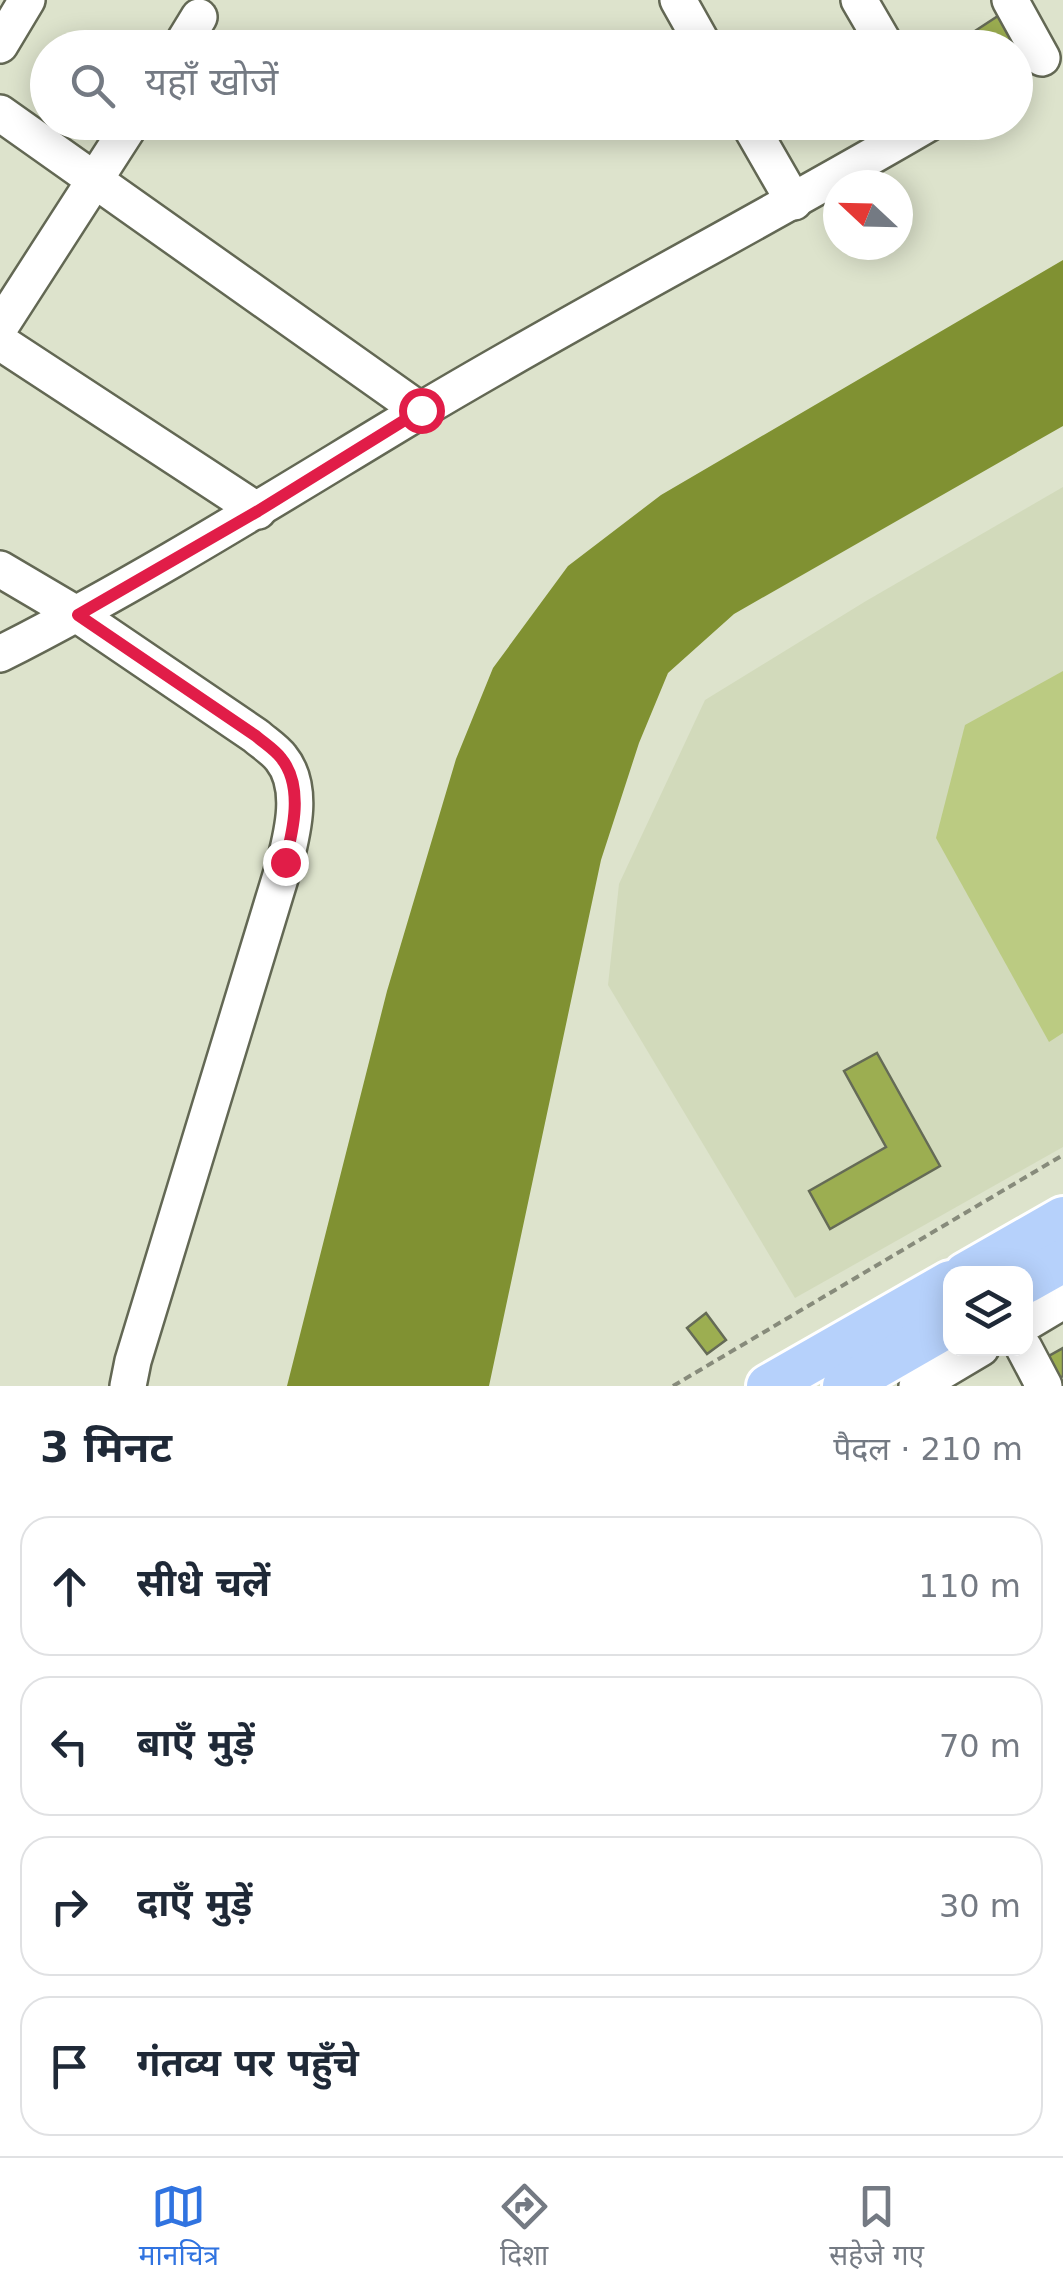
<!DOCTYPE html>
<html lang="hi">
<meta charset="utf-8">
<style>
:root{--surface:#fff;--page:#f2f2f3;--text:#1f2937;--muted:#747a83;--line:#e0e1e3;--accent:#3073e0}
body{margin:0;font-family:"DejaVu Sans","Noto Sans Devanagari",sans-serif;background:var(--page);color:var(--text)}
.controls{position:absolute;right:30px;bottom:30px;display:grid;overflow:hidden;border-radius:20px;box-shadow:0 5px 25px #0003}
.controls button{width:90px;height:90px;display:grid;place-items:center;padding:0;border:0;border-bottom:2px solid var(--line);background:var(--surface);color:var(--text);font:50px sans-serif}
.compass{position:absolute;left:823px;top:170px;width:90px;height:90px;border-radius:50%;background:var(--surface);box-shadow:0 5px 25px #0003;rotate:292deg}
.stop{position:absolute;width:30px;height:30px;margin:-22px;border:8px solid #e11d48;border-radius:50%;background:#fff}
.stop.end{background:#e11d48;border-color:#fff;box-shadow:0 2px 10px #0008}
.list{margin:0;padding:0;list-style:none}
h2{display:flex;justify-content:space-between;align-items:center;height:130px;margin:0;padding:0 40px;font-size:42px}
h2 small{font-size:32px;font-weight:400;color:var(--muted)}
.list li{display:grid;grid-template-columns:65px 1fr auto;gap:30px;align-items:center;box-sizing:border-box;height:140px;margin:0 20px 20px;padding:0 20px;border:2px solid var(--line);border-radius:30px}
.list b{display:block;font-size:38px;white-space:nowrap}
.list em{font-size:32px;font-style:normal;color:var(--muted)}
.icon{flex:none;width:55px;height:55px;fill:none;stroke:currentColor;stroke-width:2;stroke-linecap:round;stroke-linejoin:round}
.map{position:relative;flex:none;width:1063px;height:1386px;overflow:hidden}
.search{position:absolute;background:var(--surface);box-shadow:0 5px 25px #0003;left:30px;right:30px;top:30px;height:110px;display:flex;align-items:center;gap:25px;box-sizing:border-box;padding:0 35px;border-radius:55px;color:var(--muted);font-size:38px}
.sheet{height:770px;background:var(--surface)}
nav{display:flex;justify-content:space-around;align-items:center;box-sizing:border-box;height:140px;border-top:2px solid var(--line);background:var(--surface);font-size:28px;color:var(--muted)}
nav a{display:grid;justify-items:center;gap:5px}
nav .on{color:var(--accent)}
.map>svg:first-child{display:block}
</style>
<div class="map">
<svg width="1063" height="1386" viewBox="0 0 1063 1386">
<rect width="100%" height="100%" fill="#dde3cc"/>
<path fill="#d2dabb" d="M 1063,487 L 1063,1147 L 795,1298 L 608,985 L 619,884 L 705,700 L 866,601 Z"/>
<path fill="#bbcb82" d="M 1063,671 L 1063,1033 L 1049,1042 L 936,838 L 965,725 Z"/>
<path fill="#809132" d="M 1063,260 L 1063,426 L 734,614 L 668,673 L 639,743 L 601,860 L 489,1386 L 287,1386 L 387,991 L 456,759 L 493,668 L 568,566 L 661,495 Z"/>
<g fill="#9cae51" stroke="#656b56" stroke-width="2.5">
<path d="M 1001,14 L 1016,35 L 997,48 L 962,48 L 958,42 Z"/>
<path d="M 877,1053 L 940,1166 L 830,1229 L 809,1191 L 886,1147 L 844,1071 Z"/>
<path d="M 706,1313 L 726,1340 L 707,1354 L 687,1328 Z"/>
<path d="M 1063,1348 L 1063,1376 L 1050,1383 L 1038,1362 Z"/>
</g>
<g fill="none" stroke-linecap="round" stroke-linejoin="round">
<defs>
<g id="minor">
<path d="M 678,0 L 705,48"/>
<path d="M 859,0 L 887,48"/>
<path d="M 1010,0 L 1042,58"/>
<path d="M 0,45 L 27,0"/>
<path d="M 180,48 L 199,17"/>
<path d="M 0,113 L 421,411"/>
<path d="M 748,122 L 794,202"/>
<path d="M 0,327 L 132,122"/>
<path d="M 0,342 L 258,511"/>
<path d="M 0,569 L 78,615 L 256,736 C 264,743 275,750 281,758 C 304,786 293,831 285,862 L 133,1361 L 128,1386"/>
<path d="M 0,654 C 144,581 280,495 418,412 C 587,311 762,221 931,122"/>
<path d="M 1026,1323 L 1063,1301"/>
<path d="M 1024,1348 L 1044,1386"/>
<path d="M 917,1386 L 981,1348"/>
</g>
<g id="major">
<path d="M 965,1274 L 1063,1218"/>
<path d="M 1026,1282 L 1063,1261"/>
<path d="M 768,1386 L 950,1282"/>
<path d="M 844,1386 L 950,1325"/>
</g>
</defs>
<use href="#minor" stroke="#636854" stroke-width="40"/>
<use href="#major" stroke="#fff" stroke-width="48"/>
<path stroke="#878b7b" stroke-width="4" stroke-dasharray="8 5" stroke-linecap="butt" d="M 673,1386 L 1063,1155"/>
<use href="#minor" stroke="#fff" stroke-width="35"/>
<use href="#major" stroke="#b6d1fb" stroke-width="42"/>
</g>
<g fill="none" stroke-linecap="round" stroke-linejoin="round">
<path stroke="#e11d48" stroke-width="12" d="M 285,862 C 293,831 304,786 281,758 C 275,750 264,743 256,736 L 78,615 L 258,511 L 421,410"/>
</g>
</svg>
<div class="controls">
<button><svg class="icon" aria-label="layers" viewBox="0 0 24 24"><path d="M12 4l9 5-9 5-9-5zM3 14l9 5 9-5"/></svg></button>
</div>
<svg class="compass" viewBox="-18 -18 36 36"><path d="M0-13l5 13h-10z" fill="#e53935"/><path d="M0 13l5-13h-10z" fill="#747a83"/></svg>
<div class="stop" style="left:421px;top:410px"></div>
<div class="stop end" style="left:285px;top:862px"></div>
<div class="search"><svg class="icon" aria-label="search" viewBox="0 0 24 24"><circle cx="10" cy="10" r="6"/><path d="M15 15l6 6"/></svg>यहाँ खोजें</div>
</div>
<section class="sheet">
<h2>3 मिनट<small>पैदल · 210 m</small></h2>
<ul class="list">
<li><svg class="icon" aria-label="ahead" viewBox="0 0 24 24"><path d="M12 20V5M6 11l6-6 6 6"/></svg><div><b>सीधे चलें</b></div><em>110 m</em></li>
<li><svg class="icon" aria-label="left" viewBox="0 0 24 24"><path d="M17 20v-9H6M10 6l-5 5 5 5"/></svg><div><b>बाएँ मुड़ें</b></div><em>70 m</em></li>
<li><svg class="icon" aria-label="right" viewBox="0 0 24 24"><path d="M7 20v-9h11M14 6l5 5-5 5"/></svg><div><b>दाएँ मुड़ें</b></div><em>30 m</em></li>
<li><svg class="icon" aria-label="arrive" viewBox="0 0 24 24"><path d="M6 21V4h12l-3 4 3 4H6"/></svg><div><b>गंतव्य पर पहुँचे</b></div></li>
</ul>
</section>
<nav>
<a class="on"><svg class="icon" aria-label="map" viewBox="0 0 24 24"><path d="M3 6l6-2 6 2 6-2v14l-6 2-6-2-6 2zM9 4v14M15 6v14"/></svg>मानचित्र</a>
<a><svg class="icon" aria-label="directions" viewBox="0 0 24 24"><path d="M12 3l9 9-9 9-9-9zM9 14v-3h6M13 9l2 2-2 2"/></svg>दिशा</a>
<a><svg class="icon" aria-label="saved" viewBox="0 0 24 24"><path d="M7 4h10v16l-5-4-5 4z"/></svg>सहेजे गए</a>
</nav>
